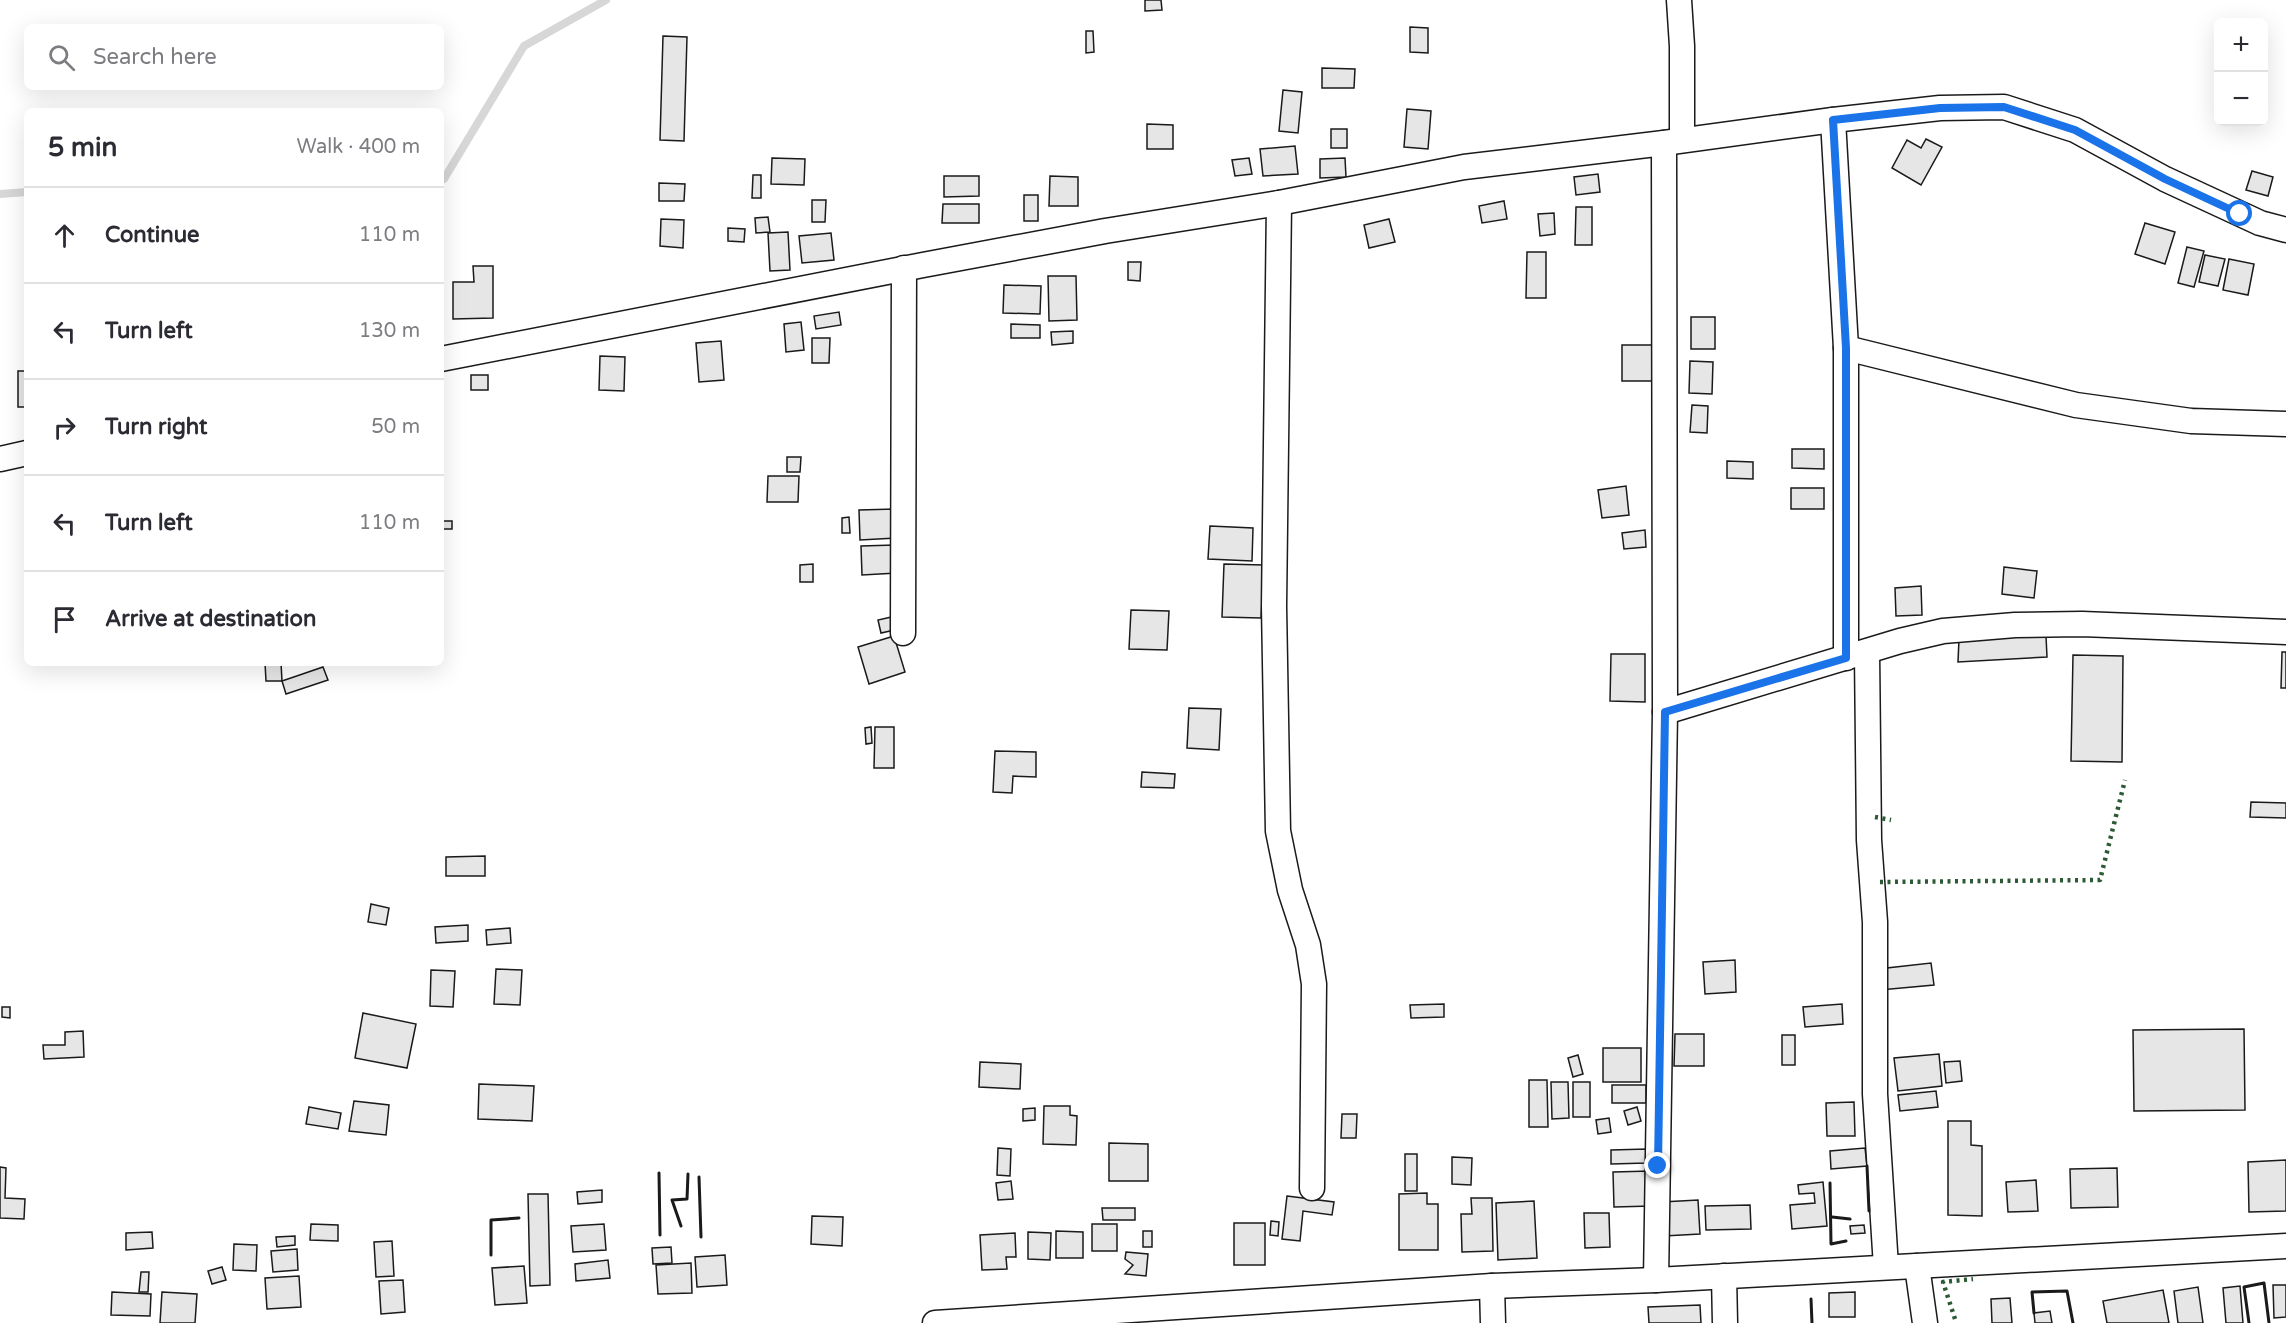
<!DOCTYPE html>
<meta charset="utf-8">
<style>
:root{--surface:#fff;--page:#f2f2f3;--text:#2b2b33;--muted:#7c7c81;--line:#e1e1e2}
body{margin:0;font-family:"Varela Round",sans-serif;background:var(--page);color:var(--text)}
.controls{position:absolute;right:18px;top:18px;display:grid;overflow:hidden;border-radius:9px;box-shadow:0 6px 24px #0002}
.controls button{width:54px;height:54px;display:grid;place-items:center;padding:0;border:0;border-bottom:2px solid var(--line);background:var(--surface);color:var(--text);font:30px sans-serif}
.stop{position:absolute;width:18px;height:18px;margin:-14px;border:4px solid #1a73e8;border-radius:50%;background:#fff}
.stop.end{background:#1a73e8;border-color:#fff;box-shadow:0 2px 6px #0008}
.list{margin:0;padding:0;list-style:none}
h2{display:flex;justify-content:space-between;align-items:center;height:78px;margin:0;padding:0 24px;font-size:26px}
h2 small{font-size:20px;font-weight:400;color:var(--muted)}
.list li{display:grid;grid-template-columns:39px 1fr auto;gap:18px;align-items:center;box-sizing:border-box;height:96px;padding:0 24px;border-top:2px solid var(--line)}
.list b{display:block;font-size:22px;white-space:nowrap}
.list em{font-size:20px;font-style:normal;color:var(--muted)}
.icon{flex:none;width:33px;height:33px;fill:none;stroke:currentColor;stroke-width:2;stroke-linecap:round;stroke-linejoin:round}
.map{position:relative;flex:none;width:2286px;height:1323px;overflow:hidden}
.search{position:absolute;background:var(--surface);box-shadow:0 6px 24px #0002;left:24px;top:24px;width:420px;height:66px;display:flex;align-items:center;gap:15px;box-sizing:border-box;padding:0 21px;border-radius:9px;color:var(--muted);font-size:22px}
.panel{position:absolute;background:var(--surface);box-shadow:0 6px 24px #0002;left:24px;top:108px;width:420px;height:558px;border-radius:9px}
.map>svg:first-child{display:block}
</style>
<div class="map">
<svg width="2286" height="1323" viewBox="0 0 2286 1323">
<rect width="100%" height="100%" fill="#fff"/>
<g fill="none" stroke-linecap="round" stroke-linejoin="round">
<g stroke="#d7d7d7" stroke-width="8">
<path d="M 441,180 L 444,179 L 524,46 L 606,0"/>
<path d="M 0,194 L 27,192"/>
</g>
</g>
<g fill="#e6e6e6" stroke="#1a1a1a" stroke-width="1.5">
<path d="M 1145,0 L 1161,0 L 1162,10 L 1145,11 Z"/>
<path d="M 1410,27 L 1428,28 L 1428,53 L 1410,52 Z"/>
<path d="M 1086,31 L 1093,31 L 1094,52 L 1086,53 Z"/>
<path d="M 663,36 L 687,37 L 684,141 L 660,140 Z"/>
<path d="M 1322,68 L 1355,69 L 1354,88 L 1322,88 Z"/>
<path d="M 1283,90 L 1302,92 L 1298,133 L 1279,131 Z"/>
<path d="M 1407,109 L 1431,111 L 1428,149 L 1404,147 Z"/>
<path d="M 1147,124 L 1173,125 L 1173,149 L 1147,149 Z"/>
<rect x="1331" y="129" width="16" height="19"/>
<path d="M 1926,139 L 1942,147 L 1921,185 L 1892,168 L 1907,140 L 1921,148 Z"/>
<path d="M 1295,146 L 1298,174 L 1263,176 L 1260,149 Z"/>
<path d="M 772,158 L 805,159 L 804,185 L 771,184 Z"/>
<path d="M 1249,158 L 1252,174 L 1235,176 L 1232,160 Z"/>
<path d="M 1345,158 L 1346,177 L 1320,178 L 1320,159 Z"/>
<path d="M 2252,171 L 2273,177 L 2268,196 L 2246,190 Z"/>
<path d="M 1598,174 L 1600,192 L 1576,195 L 1574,177 Z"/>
<path d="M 753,175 L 761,175 L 761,198 L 752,198 Z"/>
<path d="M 944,176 L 979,176 L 979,196 L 944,197 Z"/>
<path d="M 1050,176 L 1078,177 L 1078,206 L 1049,206 Z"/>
<path d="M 659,183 L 685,184 L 684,201 L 659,201 Z"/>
<rect x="1024" y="195" width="14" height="26"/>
<path d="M 812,200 L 826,200 L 825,222 L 812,222 Z"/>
<path d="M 1504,201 L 1507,219 L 1482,223 L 1479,206 Z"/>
<path d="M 943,204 L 979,204 L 979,223 L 942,223 Z"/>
<path d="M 1576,207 L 1592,207 L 1592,245 L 1575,245 Z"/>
<path d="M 1554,213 L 1555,234 L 1540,236 L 1538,214 Z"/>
<path d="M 768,217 L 770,232 L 756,233 L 755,218 Z"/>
<path d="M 661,219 L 684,220 L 683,248 L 660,246 Z"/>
<path d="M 1389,219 L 1395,242 L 1369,248 L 1364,225 Z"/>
<path d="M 2145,223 L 2175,232 L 2165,264 L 2135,254 Z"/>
<path d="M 728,228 L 745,229 L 744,242 L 728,241 Z"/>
<path d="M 788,232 L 790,270 L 770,271 L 768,233 Z"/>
<path d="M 831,233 L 834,260 L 802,263 L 799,236 Z"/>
<path d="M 2187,247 L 2204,251 L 2194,287 L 2178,283 Z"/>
<path d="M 1527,252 L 1546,252 L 1546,298 L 1526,298 Z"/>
<path d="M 2205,255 L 2225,259 L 2218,286 L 2199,282 Z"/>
<path d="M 2229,259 L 2254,264 L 2248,295 L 2223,290 Z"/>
<path d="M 1128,262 L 1141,262 L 1140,281 L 1128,280 Z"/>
<path d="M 473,266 L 493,266 L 493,318 L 453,319 L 453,282 L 474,282 Z"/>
<path d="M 1048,276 L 1076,276 L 1077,320 L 1049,321 Z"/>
<path d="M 1004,285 L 1041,286 L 1040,314 L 1003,313 Z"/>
<path d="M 839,312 L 841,325 L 816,329 L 814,316 Z"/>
<rect x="1691" y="317" width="24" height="32"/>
<path d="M 801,322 L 804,350 L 786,352 L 784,324 Z"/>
<path d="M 1011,324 L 1040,325 L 1040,338 L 1011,338 Z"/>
<path d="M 1073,331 L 1073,343 L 1052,345 L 1051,332 Z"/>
<path d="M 812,338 L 830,338 L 829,363 L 812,363 Z"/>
<path d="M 721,341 L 724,380 L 699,382 L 696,343 Z"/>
<path d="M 1622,345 L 1657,345 L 1656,381 L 1622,381 Z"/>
<path d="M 600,356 L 625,357 L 624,391 L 599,390 Z"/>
<path d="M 1690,361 L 1713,362 L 1712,394 L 1689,393 Z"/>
<rect x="18" y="371" width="9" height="36"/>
<rect x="471" y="375" width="17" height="15"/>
<path d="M 1692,405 L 1708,406 L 1707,433 L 1690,432 Z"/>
<path d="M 1792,449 L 1824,449 L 1824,469 L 1792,468 Z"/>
<path d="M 787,457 L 801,457 L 800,472 L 787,472 Z"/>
<path d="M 1727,461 L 1753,462 L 1753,479 L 1727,478 Z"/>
<path d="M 768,476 L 799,476 L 798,502 L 767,502 Z"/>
<path d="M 1626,486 L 1629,515 L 1602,518 L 1598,490 Z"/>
<rect x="1791" y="488" width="33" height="21"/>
<path d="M 895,509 L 896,538 L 860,540 L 859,510 Z"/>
<path d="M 849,517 L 850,533 L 842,533 L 842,518 Z"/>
<rect x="441" y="521" width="11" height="8"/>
<path d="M 1210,526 L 1253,528 L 1252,561 L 1208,559 Z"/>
<path d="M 1645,530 L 1646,547 L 1624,549 L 1622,533 Z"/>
<path d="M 895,545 L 897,573 L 862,575 L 861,546 Z"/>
<path d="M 813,564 L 813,582 L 800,582 L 800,565 Z"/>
<path d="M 1224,564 L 1264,565 L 1261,618 L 1222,617 Z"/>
<path d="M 2004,567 L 2037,571 L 2034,598 L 2002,594 Z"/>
<path d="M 1921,586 L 1922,615 L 1896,616 L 1895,588 Z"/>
<path d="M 1131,610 L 1169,611 L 1167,650 L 1129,649 Z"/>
<path d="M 896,616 L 899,629 L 881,633 L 878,620 Z"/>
<path d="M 894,636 L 905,672 L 869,684 L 858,647 Z"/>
<path d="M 2046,636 L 2047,657 L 1958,662 L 1959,639 Z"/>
<path d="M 2282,652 L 2286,652 L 2286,688 L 2281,688 Z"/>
<path d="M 1611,654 L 1645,654 L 1645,702 L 1610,701 Z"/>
<path d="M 2073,655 L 2123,656 L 2122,762 L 2071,761 Z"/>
<path d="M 265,663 L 281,663 L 282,681 L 266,681 Z"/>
<path d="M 323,667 L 328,680 L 286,694 L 282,681 Z"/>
<path d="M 1189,708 L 1221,709 L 1219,750 L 1187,748 Z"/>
<path d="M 871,727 L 872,743 L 866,744 L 865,728 Z"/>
<path d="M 875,727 L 894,727 L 894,768 L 874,768 Z"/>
<path d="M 995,751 L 1036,752 L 1036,777 L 1013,776 L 1012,793 L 993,792 Z"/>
<path d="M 1142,772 L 1175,774 L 1174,788 L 1141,787 Z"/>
<path d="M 2251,802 L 2286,803 L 2286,818 L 2250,817 Z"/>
<path d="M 485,856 L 485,876 L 446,876 L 446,857 Z"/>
<path d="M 371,904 L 389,908 L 386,925 L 368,922 Z"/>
<path d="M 468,925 L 468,941 L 436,943 L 435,927 Z"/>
<path d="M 510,928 L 511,943 L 487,945 L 486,930 Z"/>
<path d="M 1735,960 L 1736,992 L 1705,994 L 1703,962 Z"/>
<path d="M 1931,963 L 1934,985 L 1880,990 L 1878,969 Z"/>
<path d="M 496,969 L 522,970 L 520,1005 L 494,1004 Z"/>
<path d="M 431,970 L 455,971 L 453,1007 L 430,1006 Z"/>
<path d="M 1444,1004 L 1444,1017 L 1411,1018 L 1410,1005 Z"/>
<path d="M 1842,1004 L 1843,1024 L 1805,1027 L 1803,1007 Z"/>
<path d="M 2,1007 L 10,1007 L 10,1018 L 2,1017 Z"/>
<path d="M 363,1013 L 416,1024 L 407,1068 L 355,1058 Z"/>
<path d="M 2244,1029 L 2245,1110 L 2134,1111 L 2133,1030 Z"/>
<path d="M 83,1031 L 84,1057 L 44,1059 L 43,1045 L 65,1045 L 65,1032 Z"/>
<path d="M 1675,1034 L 1704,1034 L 1704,1066 L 1674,1066 Z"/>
<rect x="1782" y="1035" width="13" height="30"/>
<rect x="1603" y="1048" width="38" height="34"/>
<path d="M 1939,1054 L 1942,1086 L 1898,1091 L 1894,1058 Z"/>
<path d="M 1578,1055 L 1583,1074 L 1573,1077 L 1568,1058 Z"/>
<path d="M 1960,1061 L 1962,1081 L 1946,1083 L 1944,1062 Z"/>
<path d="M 980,1062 L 1021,1064 L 1020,1089 L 979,1087 Z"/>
<path d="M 1529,1080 L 1547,1080 L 1548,1127 L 1529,1127 Z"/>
<path d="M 1551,1082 L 1568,1082 L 1569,1118 L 1552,1119 Z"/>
<rect x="1573" y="1082" width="17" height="35"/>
<path d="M 479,1084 L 534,1086 L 532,1121 L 478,1119 Z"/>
<rect x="1612" y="1085" width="34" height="18"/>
<path d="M 1936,1091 L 1938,1107 L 1900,1111 L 1898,1095 Z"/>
<path d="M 354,1101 L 389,1105 L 386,1135 L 349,1131 Z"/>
<path d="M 1854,1102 L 1855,1136 L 1827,1136 L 1826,1103 Z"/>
<path d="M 1044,1106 L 1070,1106 L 1070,1115 L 1077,1116 L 1076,1145 L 1043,1144 Z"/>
<path d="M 309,1107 L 341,1113 L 338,1129 L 306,1124 Z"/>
<path d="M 1637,1107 L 1641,1121 L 1628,1125 L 1624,1111 Z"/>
<path d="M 1035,1108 L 1035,1120 L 1023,1121 L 1023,1109 Z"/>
<path d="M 1342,1114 L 1357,1114 L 1356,1138 L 1341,1138 Z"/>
<path d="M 1609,1118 L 1611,1132 L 1598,1134 L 1596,1120 Z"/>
<path d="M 1948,1121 L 1971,1121 L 1971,1145 L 1982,1146 L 1982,1216 L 1948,1215 Z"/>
<path d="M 1109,1143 L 1148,1144 L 1148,1181 L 1109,1181 Z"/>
<path d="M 998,1148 L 1011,1149 L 1010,1176 L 997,1175 Z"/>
<path d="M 1865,1148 L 1867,1166 L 1831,1169 L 1830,1151 Z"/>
<path d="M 1647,1149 L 1647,1163 L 1611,1164 L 1611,1150 Z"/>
<rect x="1405" y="1154" width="12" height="37"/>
<path d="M 1452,1157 L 1472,1158 L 1471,1185 L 1452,1184 Z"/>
<path d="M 2286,1160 L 2286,1211 L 2249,1212 L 2248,1162 Z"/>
<path d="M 0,1167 L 6,1168 L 5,1198 L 25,1199 L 24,1219 L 0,1218 Z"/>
<path d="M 2117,1168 L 2118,1207 L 2071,1208 L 2070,1169 Z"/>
<path d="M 1651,1171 L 1652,1206 L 1614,1207 L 1613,1172 Z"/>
<path d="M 2036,1180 L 2038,1211 L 2008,1212 L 2006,1182 Z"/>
<path d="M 1011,1181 L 1013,1199 L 998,1200 L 996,1183 Z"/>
<path d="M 1823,1182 L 1827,1226 L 1792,1229 L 1790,1205 L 1815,1203 L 1814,1193 L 1799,1194 L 1798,1185 Z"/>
<path d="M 602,1190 L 602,1202 L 578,1204 L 577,1192 Z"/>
<path d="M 1427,1193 L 1427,1204 L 1438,1204 L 1438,1250 L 1399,1250 L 1399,1194 Z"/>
<path d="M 528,1194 L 548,1194 L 550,1285 L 530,1286 Z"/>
<path d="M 1287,1196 L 1334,1202 L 1332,1215 L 1303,1211 L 1300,1241 L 1282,1239 Z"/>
<path d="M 1471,1198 L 1492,1198 L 1493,1251 L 1462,1252 L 1461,1214 L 1472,1214 Z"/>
<path d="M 1698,1200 L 1700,1234 L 1664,1236 L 1662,1202 Z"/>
<path d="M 1534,1201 L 1537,1258 L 1498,1260 L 1496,1203 Z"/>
<path d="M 1750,1205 L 1751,1229 L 1706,1230 L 1705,1206 Z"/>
<path d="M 1102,1208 L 1135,1208 L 1135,1220 L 1103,1220 Z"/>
<path d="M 1584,1213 L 1609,1213 L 1610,1247 L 1585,1248 Z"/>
<path d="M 812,1216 L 843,1217 L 842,1246 L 811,1244 Z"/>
<path d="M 1271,1221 L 1279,1222 L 1278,1236 L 1270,1235 Z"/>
<rect x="1234" y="1223" width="31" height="42"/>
<path d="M 311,1224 L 338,1225 L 338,1241 L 310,1240 Z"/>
<path d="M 604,1224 L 606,1250 L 573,1252 L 571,1226 Z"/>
<rect x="1092" y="1224" width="25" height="27"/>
<path d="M 1864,1225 L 1865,1233 L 1851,1234 L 1850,1226 Z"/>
<path d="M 1056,1231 L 1083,1232 L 1083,1258 L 1056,1258 Z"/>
<rect x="1143" y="1231" width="9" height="16"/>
<path d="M 152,1232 L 153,1248 L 126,1250 L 126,1233 Z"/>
<path d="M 1028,1232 L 1051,1233 L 1050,1260 L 1028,1259 Z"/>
<path d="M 1015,1233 L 1016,1257 L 1006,1257 L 1007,1269 L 982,1270 L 980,1235 Z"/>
<path d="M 295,1236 L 295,1245 L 277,1247 L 276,1237 Z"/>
<path d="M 392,1241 L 394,1276 L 376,1277 L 374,1242 Z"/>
<path d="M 234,1244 L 257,1245 L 256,1271 L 233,1270 Z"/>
<path d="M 671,1247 L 672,1263 L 653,1264 L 652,1248 Z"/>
<path d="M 297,1249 L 298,1270 L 273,1272 L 271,1251 Z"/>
<path d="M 1126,1252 L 1148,1254 L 1146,1276 L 1125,1274 L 1133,1265 L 1125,1259 Z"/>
<path d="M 725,1255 L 727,1285 L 697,1287 L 695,1257 Z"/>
<path d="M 608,1260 L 610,1278 L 576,1281 L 575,1264 Z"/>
<path d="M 691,1263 L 692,1293 L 658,1294 L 656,1265 Z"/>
<path d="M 524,1266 L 527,1303 L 495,1305 L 492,1268 Z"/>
<path d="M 222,1267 L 226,1280 L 212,1284 L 208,1271 Z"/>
<path d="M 141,1272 L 149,1272 L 148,1292 L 139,1292 Z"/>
<path d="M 299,1276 L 301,1307 L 267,1309 L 265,1278 Z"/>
<path d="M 403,1280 L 405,1312 L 381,1314 L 379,1281 Z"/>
<path d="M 2273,1285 L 2286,1285 L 2286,1317 L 2274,1318 Z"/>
<path d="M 2240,1286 L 2243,1323 L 2226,1323 L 2223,1288 Z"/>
<path d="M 2198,1287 L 2203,1323 L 2178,1323 L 2174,1291 Z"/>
<path d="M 2163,1290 L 2169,1323 L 2107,1323 L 2103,1301 Z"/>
<path d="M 112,1292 L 151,1294 L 150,1316 L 111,1315 Z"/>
<path d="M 162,1292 L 197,1294 L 195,1323 L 160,1323 Z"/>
<path d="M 1855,1292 L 1855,1317 L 1829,1317 L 1829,1293 Z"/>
<path d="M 2010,1298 L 2012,1323 L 1992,1323 L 1991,1299 Z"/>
<path d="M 1700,1305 L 1701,1323 L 1649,1323 L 1648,1307 Z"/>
<path d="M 2050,1311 L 2052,1323 L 2035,1323 L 2034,1313 Z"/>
</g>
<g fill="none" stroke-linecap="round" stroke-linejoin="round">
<defs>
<g id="minor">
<path d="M 1679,0 L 1682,46 L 1682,140"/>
<path d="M 1833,120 L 1846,348 L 1846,658"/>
<path d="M 1279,203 L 1274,606 L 1278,831 L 1290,890 L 1308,945 L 1314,984 L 1312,1188"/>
<path d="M 1846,348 L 2076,405 L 2191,421 L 2286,424"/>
<path d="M 441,359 L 923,265 L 1105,231 L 1279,203 L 1464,167 L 1664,143 L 1833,120 L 1940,108 L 2004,107 L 2075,130 L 2165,179 L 2260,223 L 2286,230"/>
<path d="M 0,459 L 27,453"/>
<path d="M 903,633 L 904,268"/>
<path d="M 1867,652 L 1869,840 L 1875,922 L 1875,1094 L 1886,1267"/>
<path d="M 1665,712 L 1900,641 L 1943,631 L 2015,625 L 2082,624 L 2286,632"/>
<path d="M 1917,1266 L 1925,1323"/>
<path d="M 1724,1276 L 1725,1323"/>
<path d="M 1656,1280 L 1665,712 L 1664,143"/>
<path d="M 1492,1286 L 1493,1323"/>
<path d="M 935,1323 L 1492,1286 L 1656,1280 L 2286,1246"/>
</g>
</defs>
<use href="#minor" stroke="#1a1a1a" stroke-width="27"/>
<use href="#minor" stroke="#fff" stroke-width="24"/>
<g stroke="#2b5a34" stroke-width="4.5" stroke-dasharray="3 4.5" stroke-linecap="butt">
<path d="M 1875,817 L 1891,820"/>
<path d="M 1880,882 L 2100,880 L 2125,780"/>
<path d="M 1955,1319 L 1943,1282 L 1973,1279"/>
</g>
<g stroke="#1a1a1a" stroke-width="3">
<path d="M 1867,1166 L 1869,1211"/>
<path d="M 659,1173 L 660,1235"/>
<path d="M 699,1177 L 701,1237"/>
<path d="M 1830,1183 L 1831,1244 L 1846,1241"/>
<path d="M 1832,1217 L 1850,1219"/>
<path d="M 681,1226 L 672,1200 L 687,1199 L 688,1174"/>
<path d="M 491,1255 L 491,1220 L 519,1218"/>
<path d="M 1811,1299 L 1812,1323"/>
<path d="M 2034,1313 L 2032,1292 L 2067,1291 L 2073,1323"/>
<path d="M 2249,1323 L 2244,1287 L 2264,1283 L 2269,1323"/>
</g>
</g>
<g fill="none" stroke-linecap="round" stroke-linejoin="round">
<path stroke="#1a73e8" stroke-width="8" d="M 1658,1166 L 1665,712 L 1846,658 L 1846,348 L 1833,120 L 1940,108 L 2004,107 L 2075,130 L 2165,179 L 2240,214"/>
</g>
</svg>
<div class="controls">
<button>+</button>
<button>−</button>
</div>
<div class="stop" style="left:2240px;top:214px"></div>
<div class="stop end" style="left:1658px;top:1166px"></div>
<div class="search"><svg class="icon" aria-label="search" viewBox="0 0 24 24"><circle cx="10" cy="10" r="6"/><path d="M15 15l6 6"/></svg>Search here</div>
<section class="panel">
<h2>5 min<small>Walk · 400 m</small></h2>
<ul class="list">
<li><svg class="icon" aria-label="ahead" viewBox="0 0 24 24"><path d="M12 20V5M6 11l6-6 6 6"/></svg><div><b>Continue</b></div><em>110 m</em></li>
<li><svg class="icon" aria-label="left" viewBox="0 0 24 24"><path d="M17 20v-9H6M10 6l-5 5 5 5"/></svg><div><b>Turn left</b></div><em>130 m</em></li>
<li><svg class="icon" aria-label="right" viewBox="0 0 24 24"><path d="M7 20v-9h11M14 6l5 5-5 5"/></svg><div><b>Turn right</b></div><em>50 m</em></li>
<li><svg class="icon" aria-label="left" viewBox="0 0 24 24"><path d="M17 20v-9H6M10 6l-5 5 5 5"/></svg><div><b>Turn left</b></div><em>110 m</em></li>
<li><svg class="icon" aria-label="arrive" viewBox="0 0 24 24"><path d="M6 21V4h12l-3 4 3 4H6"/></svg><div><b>Arrive at destination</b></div></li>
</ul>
</section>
</div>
